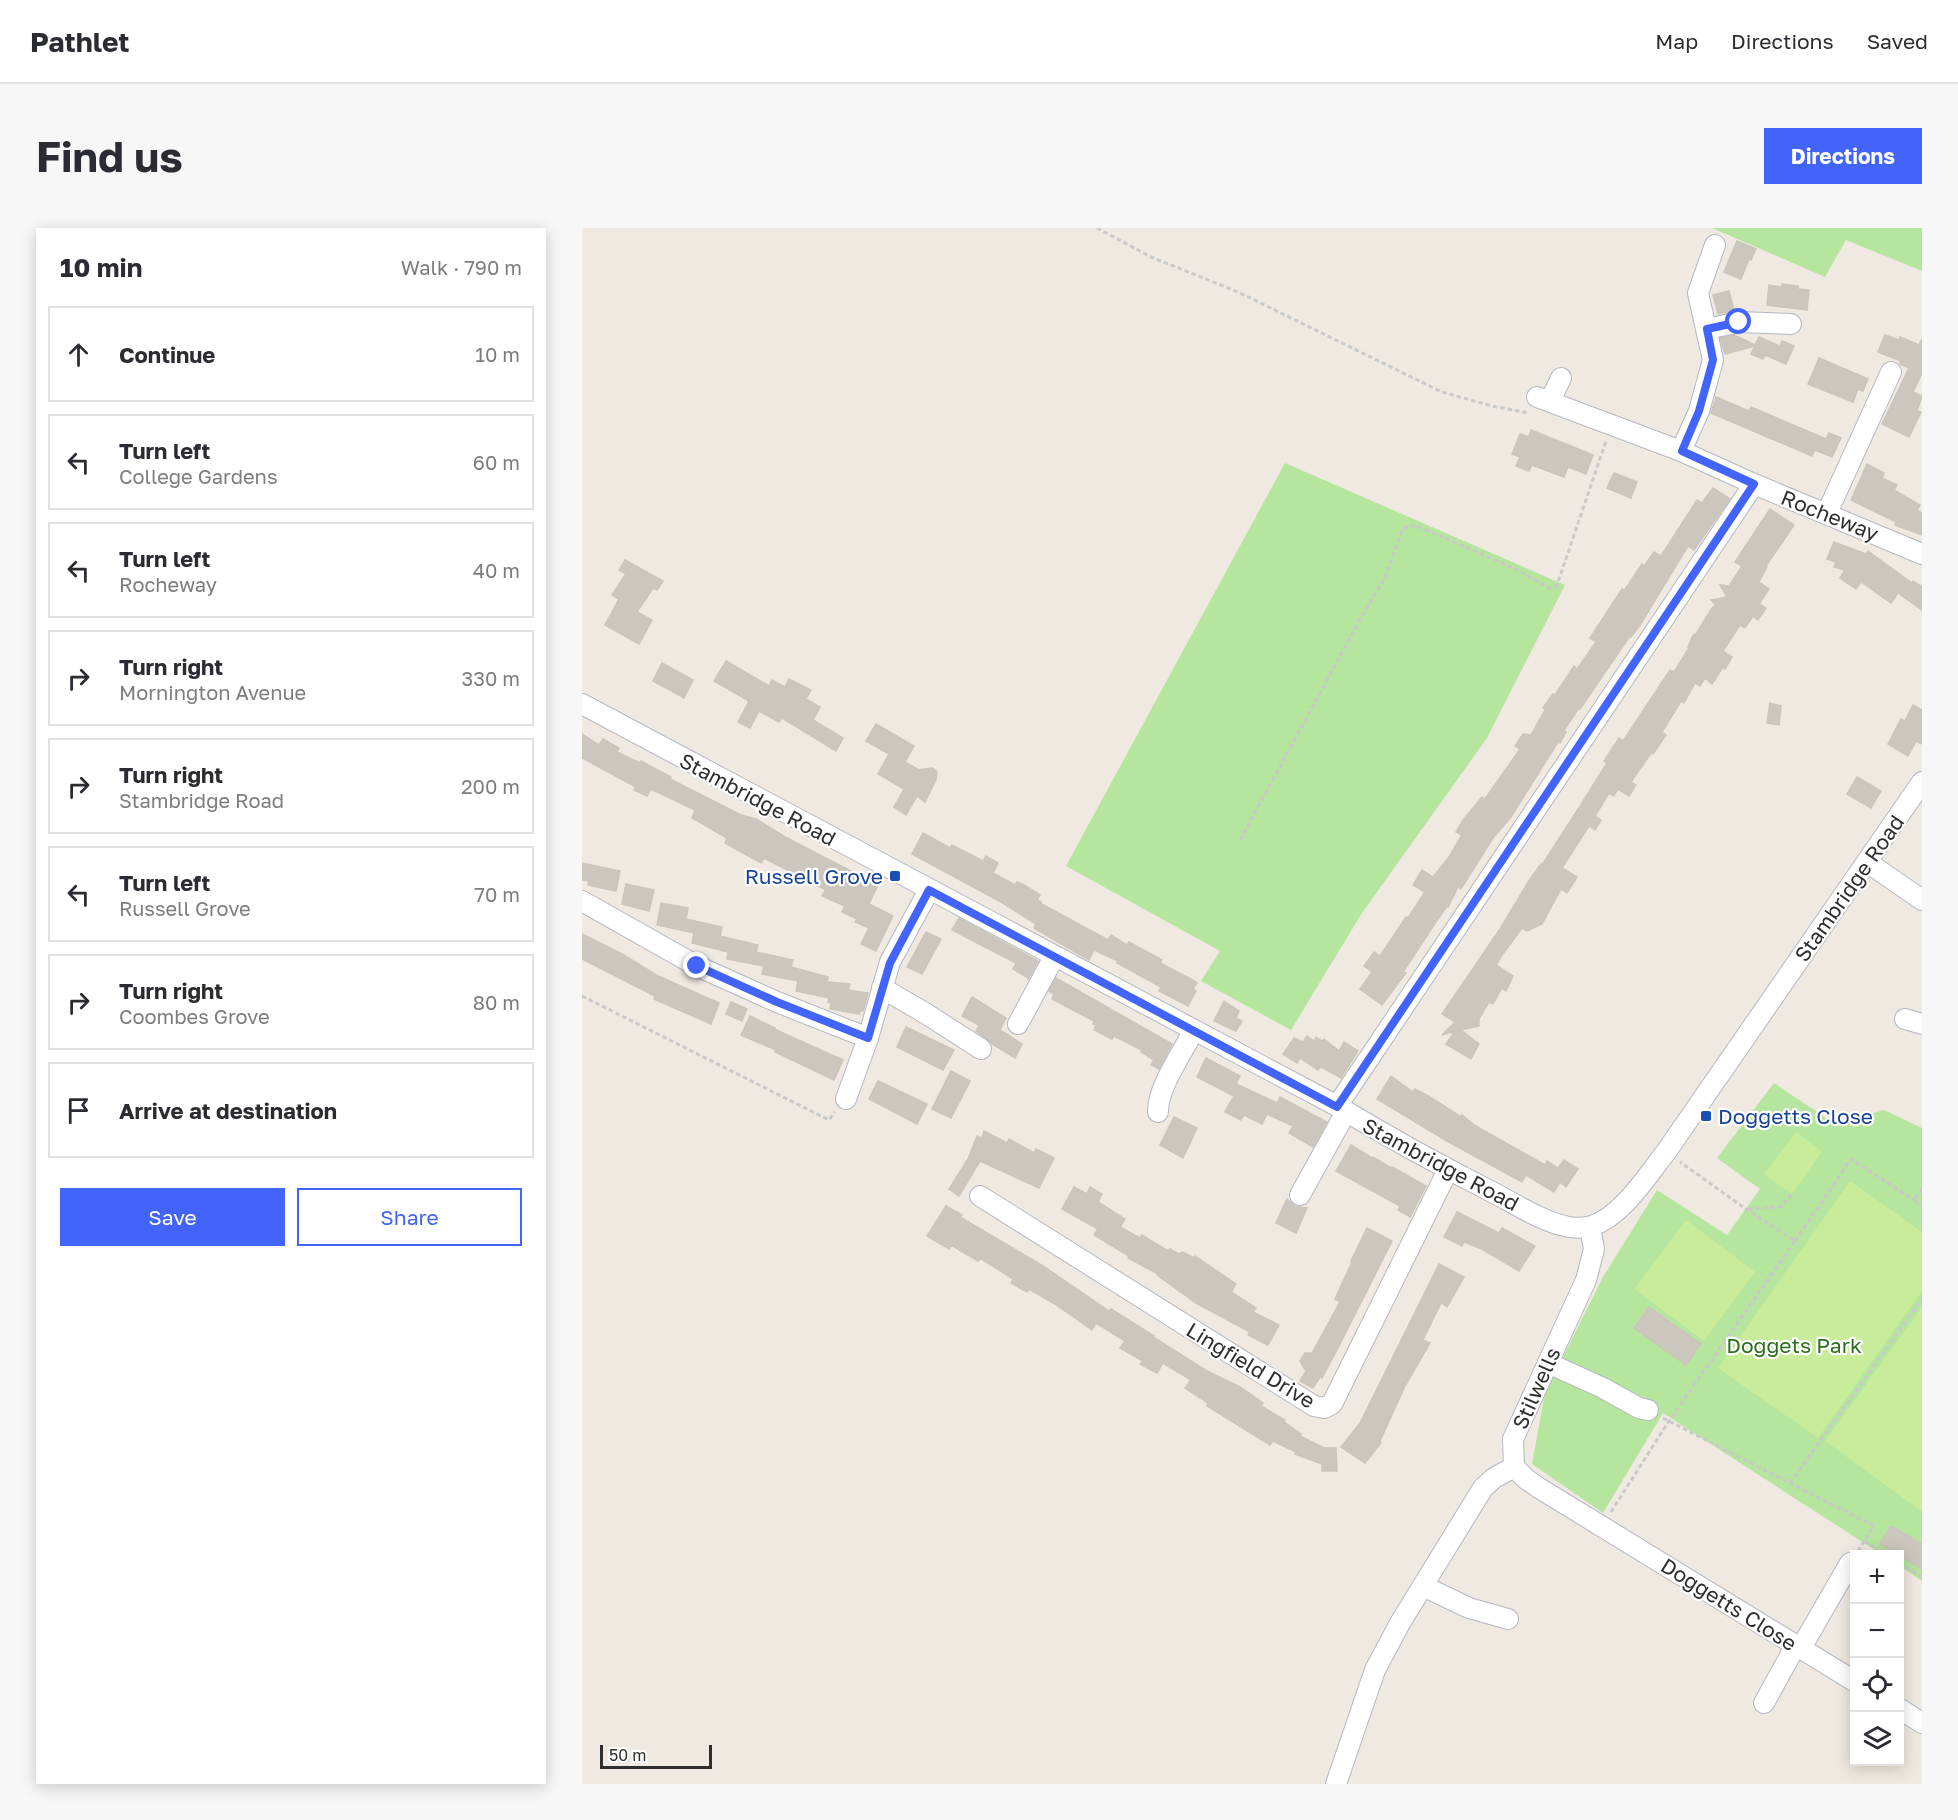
<!DOCTYPE html>
<meta charset="utf-8">
<style>
:root{--surface:#fff;--page:#f7f7f7;--text:#2b2b33;--muted:#7c7c81;--line:#e1e1e2;--accent:#4264fb}
body{margin:0;font-family:"Golos Text",sans-serif;background:var(--page);color:var(--text)}
.controls{position:absolute;right:18px;bottom:18px;display:grid;overflow:hidden;border-radius:0px;box-shadow:0 3px 15px #0003}
.controls button{width:54px;height:54px;display:grid;place-items:center;padding:0;border:0;border-bottom:2px solid var(--line);background:var(--surface);color:var(--text);font:30px sans-serif}
.scale{position:absolute;left:18px;bottom:15px;width:112px;box-sizing:border-box;padding-left:6px;border:3px solid #2e2e2e;border-top:0;font-size:16px;line-height:21px;white-space:nowrap;color:#2e2e2e;-webkit-text-stroke:4px #fff;paint-order:stroke}
.stop{position:absolute;width:18px;height:18px;margin:-14px;border:4px solid #4264fb;border-radius:50%;background:#fff}
.stop.end{background:#4264fb;border-color:#fff;box-shadow:0 2px 6px #0008}
.list{margin:0;padding:0;list-style:none}
h2{display:flex;justify-content:space-between;align-items:center;height:78px;margin:0;padding:0 24px;font-size:26px}
h2 small{font-size:20px;font-weight:400;color:var(--muted)}
.list li{display:grid;grid-template-columns:39px 1fr auto;gap:18px;align-items:center;box-sizing:border-box;height:96px;margin:0 12px 12px;padding:0 12px;border:2px solid var(--line);border-radius:0px}
.list b{display:block;font-size:22px;white-space:nowrap}
.list p{margin:0;font-size:20px;white-space:nowrap;color:var(--muted)}
.list em{font-size:20px;font-style:normal;color:var(--muted)}
.actions{display:flex;gap:12px;padding:18px 24px}
.actions a{flex:1;padding:14px 0;border:2px solid var(--accent);border-radius:0px;text-align:center;font-size:21px;color:var(--accent)}
.actions .main{background:var(--accent);color:#fff}
.icon{flex:none;width:33px;height:33px;fill:none;stroke:currentColor;stroke-width:2;stroke-linecap:round;stroke-linejoin:round}
.map{position:relative;flex:none;width:1340px;height:1556px;overflow:hidden;border-radius:0px}
header{display:flex;align-items:center;gap:36px;box-sizing:border-box;height:84px;padding:0 30px;background:var(--surface);border-bottom:2px solid var(--line)}
header strong{font-size:28px}
nav{display:flex;gap:33px;margin-inline-start:auto;font-size:21px}
.intro{display:flex;align-items:center;justify-content:space-between;box-sizing:border-box;height:144px;padding:0 36px}
h1{margin:0;font-size:42px}
.button{padding:15px 27px;border-radius:0px;background:var(--accent);color:#fff;font-size:21px;font-weight:700}
main{display:flex;gap:36px;padding:0 36px}
aside{flex:1;background:var(--surface);border-radius:0px;box-shadow:0 3px 15px #0003}
.map>svg:first-child{display:block}
</style>
<header>
<strong>Pathlet</strong>
<nav><a>Map</a><a>Directions</a><a>Saved</a></nav>
</header>
<div class="intro"><h1>Find us</h1><a class="button">Directions</a></div>
<main>
<aside>
<h2>10 min<small>Walk · 790 m</small></h2>
<ul class="list">
<li><svg class="icon" aria-label="ahead" viewBox="0 0 24 24"><path d="M12 20V5M6 11l6-6 6 6"/></svg><div><b>Continue</b></div><em>10 m</em></li>
<li><svg class="icon" aria-label="left" viewBox="0 0 24 24"><path d="M17 20v-9H6M10 6l-5 5 5 5"/></svg><div><b>Turn left</b><p>College Gardens</p></div><em>60 m</em></li>
<li><svg class="icon" aria-label="left" viewBox="0 0 24 24"><path d="M17 20v-9H6M10 6l-5 5 5 5"/></svg><div><b>Turn left</b><p>Rocheway</p></div><em>40 m</em></li>
<li><svg class="icon" aria-label="right" viewBox="0 0 24 24"><path d="M7 20v-9h11M14 6l5 5-5 5"/></svg><div><b>Turn right</b><p>Mornington Avenue</p></div><em>330 m</em></li>
<li><svg class="icon" aria-label="right" viewBox="0 0 24 24"><path d="M7 20v-9h11M14 6l5 5-5 5"/></svg><div><b>Turn right</b><p>Stambridge Road</p></div><em>200 m</em></li>
<li><svg class="icon" aria-label="left" viewBox="0 0 24 24"><path d="M17 20v-9H6M10 6l-5 5 5 5"/></svg><div><b>Turn left</b><p>Russell Grove</p></div><em>70 m</em></li>
<li><svg class="icon" aria-label="right" viewBox="0 0 24 24"><path d="M7 20v-9h11M14 6l5 5-5 5"/></svg><div><b>Turn right</b><p>Coombes Grove</p></div><em>80 m</em></li>
<li><svg class="icon" aria-label="arrive" viewBox="0 0 24 24"><path d="M6 21V4h12l-3 4 3 4H6"/></svg><div><b>Arrive at destination</b></div></li>
</ul>
<div class="actions"><a class="main">Save</a><a>Share</a></div>
</aside>
<div class="map">
<svg width="1340" height="1556" viewBox="0 0 1340 1556">
<rect width="100%" height="100%" fill="#efe9e1"/>
<g fill="#b6e59e">
<path d="M 1130,0 L 1340,0 L 1340,43 L 1264,12 L 1243,49 Z"/>
<path d="M 703,235 L 983,357 L 905,510 L 780,685 L 709,802 L 619,753 L 638,723 L 484,638 Z"/>
<path d="M 1192,855 L 1253,896 L 1302,882 L 1340,900 L 1340,1353 L 1318,1338 L 1318,1326 L 1299,1326 L 1081,1185 L 1021,1285 L 950,1236 L 963,1165 L 1021,1049 L 1075,962 L 1145,1007 L 1178,961 L 1135,930 Z"/>
</g>
<g fill="#c9ec9a">
<path d="M 1214,904 L 1240,923 L 1210,966 L 1182,946 Z"/>
<path d="M 1268,953 L 1340,1004 L 1340,1063 L 1236,1210 L 1136,1140 Z"/>
<path d="M 1104,992 L 1173,1044 L 1122,1113 L 1052,1061 Z"/>
<path d="M 1340,1079 L 1340,1282 L 1339,1283 L 1243,1213 Z"/>
</g>
<g fill="#cbc7bf" stroke="#cbc5ba" stroke-width="1.5">
<path d="M 1155,13 L 1174,21 L 1169,32 L 1167,31 L 1159,51 L 1142,44 Z"/>
<path d="M 1200,56 L 1216,58 L 1216,61 L 1227,62 L 1225,82 L 1185,77 L 1187,57 L 1200,59 Z"/>
<path d="M 1147,63 L 1152,83 L 1136,86 L 1131,67 Z"/>
<path d="M 1152,107 L 1173,117 L 1177,109 L 1198,118 L 1200,113 L 1212,118 L 1204,136 L 1183,127 L 1181,131 L 1169,126 L 1173,118 L 1143,126 L 1138,110 Z"/>
<path d="M 1303,107 L 1317,112 L 1318,109 L 1337,117 L 1340,111 L 1340,145 L 1331,164 L 1340,168 L 1335,183 L 1339,184 L 1327,209 L 1300,196 L 1327,140 L 1318,136 L 1319,133 L 1296,124 Z"/>
<path d="M 1237,130 L 1286,151 L 1281,163 L 1276,161 L 1271,174 L 1226,156 Z"/>
<path d="M 1134,169 L 1167,183 L 1169,179 L 1244,211 L 1247,205 L 1259,210 L 1250,229 L 1233,222 L 1230,228 L 1129,185 Z"/>
<path d="M 949,202 L 1011,227 L 1004,246 L 986,239 L 982,249 L 950,237 L 947,243 L 934,238 L 938,229 L 930,226 L 938,206 L 947,209 Z"/>
<path d="M 1285,236 L 1302,245 L 1300,250 L 1315,257 L 1312,262 L 1338,277 L 1335,282 L 1340,285 L 1340,307 L 1313,297 L 1314,294 L 1269,272 Z"/>
<path d="M 1032,245 L 1055,254 L 1049,270 L 1025,260 Z"/>
<path d="M 1131,260 L 1148,271 L 1112,322 L 1106,318 L 1058,397 L 1049,409 L 1048,408 L 998,481 L 997,480 L 982,502 L 984,504 L 978,515 L 976,514 L 929,589 L 911,610 L 879,661 L 876,659 L 866,679 L 865,678 L 850,700 L 821,744 L 824,745 L 800,777 L 778,761 L 790,744 L 782,738 L 792,724 L 798,728 L 824,689 L 826,690 L 843,664 L 831,657 L 840,642 L 851,649 L 867,629 L 880,607 L 874,604 L 881,592 L 900,569 L 903,571 L 938,521 L 933,518 L 941,506 L 949,507 L 963,482 L 961,480 L 971,466 L 973,467 L 992,438 L 995,441 L 1014,414 L 1008,410 L 1040,361 L 1042,363 L 1060,336 L 1062,338 L 1072,324 L 1079,328 L 1115,272 L 1120,275 Z"/>
<path d="M 1188,281 L 1212,297 L 1184,338 L 1185,339 L 1177,354 L 1187,361 L 1177,376 L 1184,380 L 1176,392 L 1171,388 L 1163,400 L 1158,397 L 1141,423 L 1150,429 L 1143,441 L 1141,439 L 1130,456 L 1123,450 L 1118,458 L 1113,455 L 1102,475 L 1099,473 L 1080,504 L 1084,507 L 1071,526 L 1069,525 L 1049,554 L 1054,557 L 1047,568 L 1036,561 L 1032,568 L 1027,565 L 1013,588 L 1019,592 L 1013,602 L 1007,598 L 980,640 L 995,649 L 985,665 L 979,661 L 960,696 L 945,703 L 940,700 L 920,727 L 914,737 L 931,748 L 924,763 L 920,760 L 911,776 L 907,774 L 897,791 L 897,798 L 879,802 L 897,816 L 889,831 L 864,816 L 873,803 L 860,807 L 873,794 L 860,786 L 918,701 L 948,651 L 959,636 L 960,637 L 993,586 L 1025,535 L 1022,533 L 1037,510 L 1041,513 L 1088,442 L 1092,444 L 1107,420 L 1106,419 L 1111,407 L 1114,406 L 1130,380 L 1134,377 L 1129,372 L 1145,369 L 1138,357 L 1147,358 L 1160,338 L 1153,334 Z"/>
<path d="M 1252,314 L 1284,326 L 1286,323 L 1330,355 L 1331,353 L 1340,359 L 1340,382 L 1316,365 L 1309,375 L 1279,354 L 1274,361 L 1258,350 L 1263,342 L 1252,339 L 1254,334 L 1245,331 Z"/>
<path d="M 43,332 L 81,353 L 75,362 L 71,360 L 55,384 L 70,392 L 57,416 L 23,397 L 37,371 L 30,367 L 44,346 L 37,342 Z"/>
<path d="M 144,433 L 187,458 L 190,452 L 203,459 L 207,451 L 229,462 L 224,471 L 238,479 L 231,492 L 261,510 L 254,523 L 200,490 L 197,494 L 177,483 L 168,500 L 156,494 L 167,473 L 132,453 Z"/>
<path d="M 80,435 L 111,452 L 102,470 L 71,453 Z"/>
<path d="M 1188,475 L 1199,478 L 1197,497 L 1185,495 Z"/>
<path d="M 1331,477 L 1340,482 L 1340,516 L 1334,513 L 1326,528 L 1306,516 L 1319,491 L 1323,493 Z"/>
<path d="M 294,496 L 332,518 L 323,534 L 337,542 L 350,540 L 355,544 L 354,552 L 343,574 L 335,568 L 324,587 L 312,579 L 322,561 L 296,546 L 307,526 L 284,513 Z"/>
<path d="M 0,506 L 17,517 L 21,511 L 37,520 L 35,524 L 58,535 L 59,533 L 89,549 L 88,551 L 159,587 L 174,591 L 205,610 L 296,657 L 287,676 L 311,688 L 294,723 L 279,716 L 287,700 L 273,694 L 275,691 L 260,684 L 263,678 L 240,668 L 244,662 L 182,630 L 179,635 L 143,615 L 145,610 L 110,590 L 113,582 L 69,561 L 65,568 L 52,562 L 54,559 L 0,530 Z"/>
<path d="M 1275,549 L 1299,563 L 1289,580 L 1265,566 Z"/>
<path d="M 341,605 L 368,620 L 370,617 L 401,633 L 404,628 L 416,635 L 411,645 L 433,657 L 435,654 L 442,657 L 458,667 L 455,672 L 459,674 L 458,675 L 526,712 L 529,707 L 545,717 L 547,714 L 580,732 L 578,735 L 609,751 L 615,755 L 611,761 L 614,763 L 606,778 L 577,763 L 579,759 L 535,735 L 536,733 L 512,722 L 507,732 L 488,721 L 452,700 L 454,696 L 419,674 L 330,626 Z"/>
<path d="M 0,635 L 38,643 L 34,663 L 6,657 L 7,653 L 0,652 Z"/>
<path d="M 44,656 L 72,662 L 67,683 L 40,676 Z"/>
<path d="M 79,675 L 106,680 L 104,691 L 140,699 L 138,708 L 176,717 L 174,724 L 211,732 L 209,739 L 246,749 L 245,754 L 268,756 L 266,762 L 286,765 L 281,783 L 278,783 L 277,786 L 248,781 L 249,775 L 246,774 L 247,770 L 214,763 L 216,753 L 180,746 L 182,738 L 145,731 L 146,724 L 110,715 L 112,705 L 75,697 Z"/>
<path d="M 377,690 L 456,733 L 446,752 L 446,750 L 431,741 L 434,735 L 370,702 Z"/>
<path d="M 344,704 L 359,711 L 340,746 L 325,739 Z"/>
<path d="M 0,706 L 40,726 L 76,748 L 137,775 L 129,796 L 72,771 L 73,768 L 0,731 Z"/>
<path d="M 474,750 L 590,816 L 577,841 L 569,837 L 572,832 L 559,824 L 560,822 L 532,808 L 530,811 L 512,802 L 514,797 L 511,796 L 512,793 L 470,771 L 472,766 L 467,763 Z"/>
<path d="M 390,769 L 424,790 L 418,802 L 440,816 L 433,830 L 410,816 L 394,803 L 397,797 L 380,788 Z"/>
<path d="M 642,773 L 657,783 L 654,790 L 660,793 L 654,803 L 632,793 Z"/>
<path d="M 149,774 L 165,781 L 160,793 L 144,786 Z"/>
<path d="M 168,788 L 193,800 L 192,801 L 261,832 L 252,852 L 193,824 L 194,822 L 159,807 Z"/>
<path d="M 324,799 L 372,822 L 361,842 L 315,819 Z"/>
<path d="M 725,808 L 732,813 L 734,809 L 740,813 L 742,811 L 757,823 L 762,814 L 776,823 L 759,850 L 739,839 L 736,842 L 718,830 L 715,835 L 701,826 L 712,810 L 721,814 Z"/>
<path d="M 624,830 L 658,848 L 654,856 L 695,875 L 698,869 L 745,894 L 731,919 L 707,905 L 711,898 L 685,886 L 680,896 L 662,887 L 659,892 L 643,884 L 652,868 L 615,849 Z"/>
<path d="M 369,843 L 388,853 L 369,890 L 350,881 Z"/>
<path d="M 809,848 L 831,864 L 833,861 L 848,869 L 879,889 L 880,887 L 892,897 L 963,937 L 965,933 L 976,940 L 982,932 L 996,941 L 984,959 L 978,954 L 972,964 L 944,947 L 940,954 L 865,913 L 795,871 Z"/>
<path d="M 296,853 L 345,876 L 335,896 L 287,871 Z"/>
<path d="M 592,889 L 615,900 L 601,930 L 578,917 Z"/>
<path d="M 402,903 L 425,915 L 427,911 L 452,925 L 454,921 L 472,930 L 457,960 L 398,933 L 377,968 L 367,961 L 386,931 L 395,908 L 400,910 Z"/>
<path d="M 769,917 L 790,930 L 791,929 L 809,940 L 810,939 L 844,958 L 828,989 L 816,982 L 818,978 L 754,943 Z"/>
<path d="M 492,959 L 505,966 L 508,959 L 520,966 L 516,974 L 543,991 L 538,999 L 558,1010 L 560,1007 L 586,1023 L 588,1021 L 597,1026 L 601,1024 L 612,1030 L 613,1028 L 654,1056 L 649,1064 L 674,1080 L 671,1084 L 697,1097 L 686,1117 L 666,1107 L 668,1104 L 614,1075 L 575,1047 L 576,1046 L 546,1030 L 547,1028 L 512,1007 L 516,1001 L 480,981 Z"/>
<path d="M 705,971 L 713,978 L 725,980 L 714,1005 L 694,995 Z"/>
<path d="M 364,978 L 380,987 L 378,989 L 461,1038 L 527,1083 L 529,1081 L 572,1108 L 571,1109 L 625,1143 L 658,1159 L 681,1175 L 679,1178 L 703,1192 L 702,1194 L 719,1206 L 718,1208 L 742,1220 L 754,1220 L 755,1243 L 740,1243 L 740,1236 L 713,1226 L 714,1224 L 691,1213 L 688,1217 L 625,1178 L 626,1175 L 603,1160 L 609,1152 L 581,1135 L 575,1145 L 558,1136 L 561,1133 L 538,1120 L 543,1113 L 514,1095 L 510,1102 L 473,1076 L 447,1061 L 445,1064 L 429,1055 L 431,1051 L 398,1030 L 396,1033 L 369,1017 L 367,1021 L 345,1008 Z"/>
<path d="M 875,984 L 917,1005 L 920,1000 L 953,1018 L 937,1043 L 900,1021 L 882,1014 L 880,1018 L 862,1009 Z"/>
<path d="M 785,1000 L 810,1013 L 756,1120 L 740,1150 L 738,1149 L 731,1160 L 718,1153 L 724,1143 L 718,1133 L 723,1125 L 730,1125 L 758,1074 L 753,1071 L 770,1034 L 769,1033 Z"/>
<path d="M 857,1036 L 882,1049 L 865,1079 L 859,1075 L 841,1112 L 848,1115 L 823,1158 L 798,1213 L 799,1215 L 783,1235 L 759,1219 L 778,1195 Z"/>
<path d="M 1067,1079 L 1119,1116 L 1104,1137 L 1052,1100 Z"/>
<path d="M 1309,1298 L 1340,1316 L 1340,1341 L 1298,1316 Z"/>
</g>
<g fill="none" stroke-linecap="round" stroke-linejoin="round">
<defs>
<g id="minor">
<path d="M 1125,101 L 1157,94 L 1209,96"/>
<path d="M 955,169 L 1099,223 L 1172,256 L 1340,326"/>
<path d="M 968,173 L 979,150"/>
<path d="M 1099,223 L 1117,183 L 1131,132 L 1116,65 L 1133,17"/>
<path d="M 1245,285 L 1309,144"/>
<path d="M 0,476 L 755,878 C 806,909 859,938 912,965 C 935,977 961,994 987,999 C 993,1000 1004,1000 1010,998 C 1040,988 1065,948 1084,924 L 1340,554"/>
<path d="M 1285,634 L 1340,672"/>
<path d="M 0,673 L 115,738 L 195,774 L 286,810"/>
<path d="M 300,760 L 343,785 L 399,821"/>
<path d="M 1323,791 L 1340,796"/>
<path d="M 436,796 L 472,729"/>
<path d="M 264,871 L 286,810 L 308,734 L 347,662"/>
<path d="M 755,878 L 1172,256"/>
<path d="M 576,884 C 575,860 601,824 612,802"/>
<path d="M 718,967 L 764,884"/>
<path d="M 398,968 L 732,1178 L 742,1180 L 750,1176 L 866,942"/>
<path d="M 966,1135 L 1021,1160 L 1057,1180 L 1066,1182"/>
<path d="M 932,1239 L 944,1251 L 957,1260 L 1272,1453"/>
<path d="M 932,1239 L 931,1211 L 1004,1052 L 1012,1021 L 1008,999"/>
<path d="M 841,1358 L 887,1380 L 926,1391"/>
<path d="M 1219,1420 L 1268,1335"/>
<path d="M 1182,1475 L 1214,1417"/>
<path d="M 1318,1481 L 1340,1495"/>
<path d="M 754,1556 L 793,1442 L 818,1395 L 901,1260 L 912,1250 L 932,1239"/>
</g>
</defs>
<use href="#minor" stroke="#b4b7c1" stroke-width="22"/>
<g stroke="#c9c9c9" stroke-width="3" stroke-dasharray="4.5 3" stroke-linecap="butt">
<path d="M 515,0 L 569,29 L 656,64 L 860,164 L 910,178 L 947,185"/>
<path d="M 658,612 L 780,388 L 803,350 L 820,303 L 826,298 L 835,298 L 934,341 L 967,360 L 975,357 L 1024,213"/>
<path d="M 0,768 L 247,892 L 253,884"/>
<path d="M 1340,961 L 1332,972 L 1340,978"/>
<path d="M 1166,981 L 1199,979 L 1210,966"/>
<path d="M 1213,1013 L 1269,931 L 1332,972"/>
<path d="M 1081,1190 L 1292,1298 L 1276,1323"/>
<path d="M 1208,1255 L 1340,1071"/>
<path d="M 1029,1284 L 1087,1193 L 1213,1013 L 1164,981 L 1098,934"/>
<path d="M 1282,1313 L 1304,1326"/>
<path d="M 1318,1335 L 1340,1349"/>
</g>
<use href="#minor" stroke="#fff" stroke-width="20"/>
</g>
<g fill="none" stroke-linecap="round" stroke-linejoin="round">
<path stroke="#4264fb" stroke-width="8" d="M 115,738 L 195,774 L 286,810 L 308,735 L 347,662 L 755,879 L 1172,256 L 1100,223 L 1117,183 L 1131,132 L 1125,101 L 1157,94"/>
</g>
<g fill="#1a4fb4" stroke="#fff" stroke-width="2">
<rect x="307" y="642" width="12" height="12" rx="3"/>
<rect x="1118" y="882" width="12" height="12" rx="3"/>
</g>
<g text-anchor="middle" dominant-baseline="central" stroke-width="4.5" stroke-linejoin="round" paint-order="stroke">
<g font-size="21" fill="#2e2e2e" stroke="#fff">
<text transform="translate(1248 287) rotate(22)">Rocheway</text>
<text transform="translate(176 571) rotate(28)">Stambridge Road</text>
<text transform="translate(1267 660) rotate(-55)">Stambridge Road</text>
<text transform="translate(859 936) rotate(28)">Stambridge Road</text>
<text transform="translate(669 1137) rotate(31)">Lingfield Drive</text>
<text transform="translate(954 1160) rotate(-66)">Stilwells</text>
<text transform="translate(1147 1376) rotate(32)">Doggetts Close</text>
</g>
<g font-size="21" fill="#164399" stroke="#fff" text-anchor="end">
<text x="301" y="648">Russell Grove</text>
<text x="1136" y="888" text-anchor="start">Doggetts Close</text>
</g>
<g font-size="21" fill="#2c6e1b" stroke="#fff">
<text x="1212" y="1117">Doggets Park</text>
</g>
</g>
</svg>
<div class="controls">
<button>+</button>
<button>−</button>
<button><svg class="icon" aria-label="locate" viewBox="0 0 24 24"><circle cx="12" cy="12" r="6"/><path d="M12 2v4M12 18v4M2 12h4M18 12h4"/></svg></button>
<button><svg class="icon" aria-label="layers" viewBox="0 0 24 24"><path d="M12 4l9 5-9 5-9-5zM3 14l9 5 9-5"/></svg></button>
</div>
<div class="scale">50 m</div>
<div class="stop" style="left:1157px;top:94px"></div>
<div class="stop end" style="left:115px;top:738px"></div>
</div>
</main>
